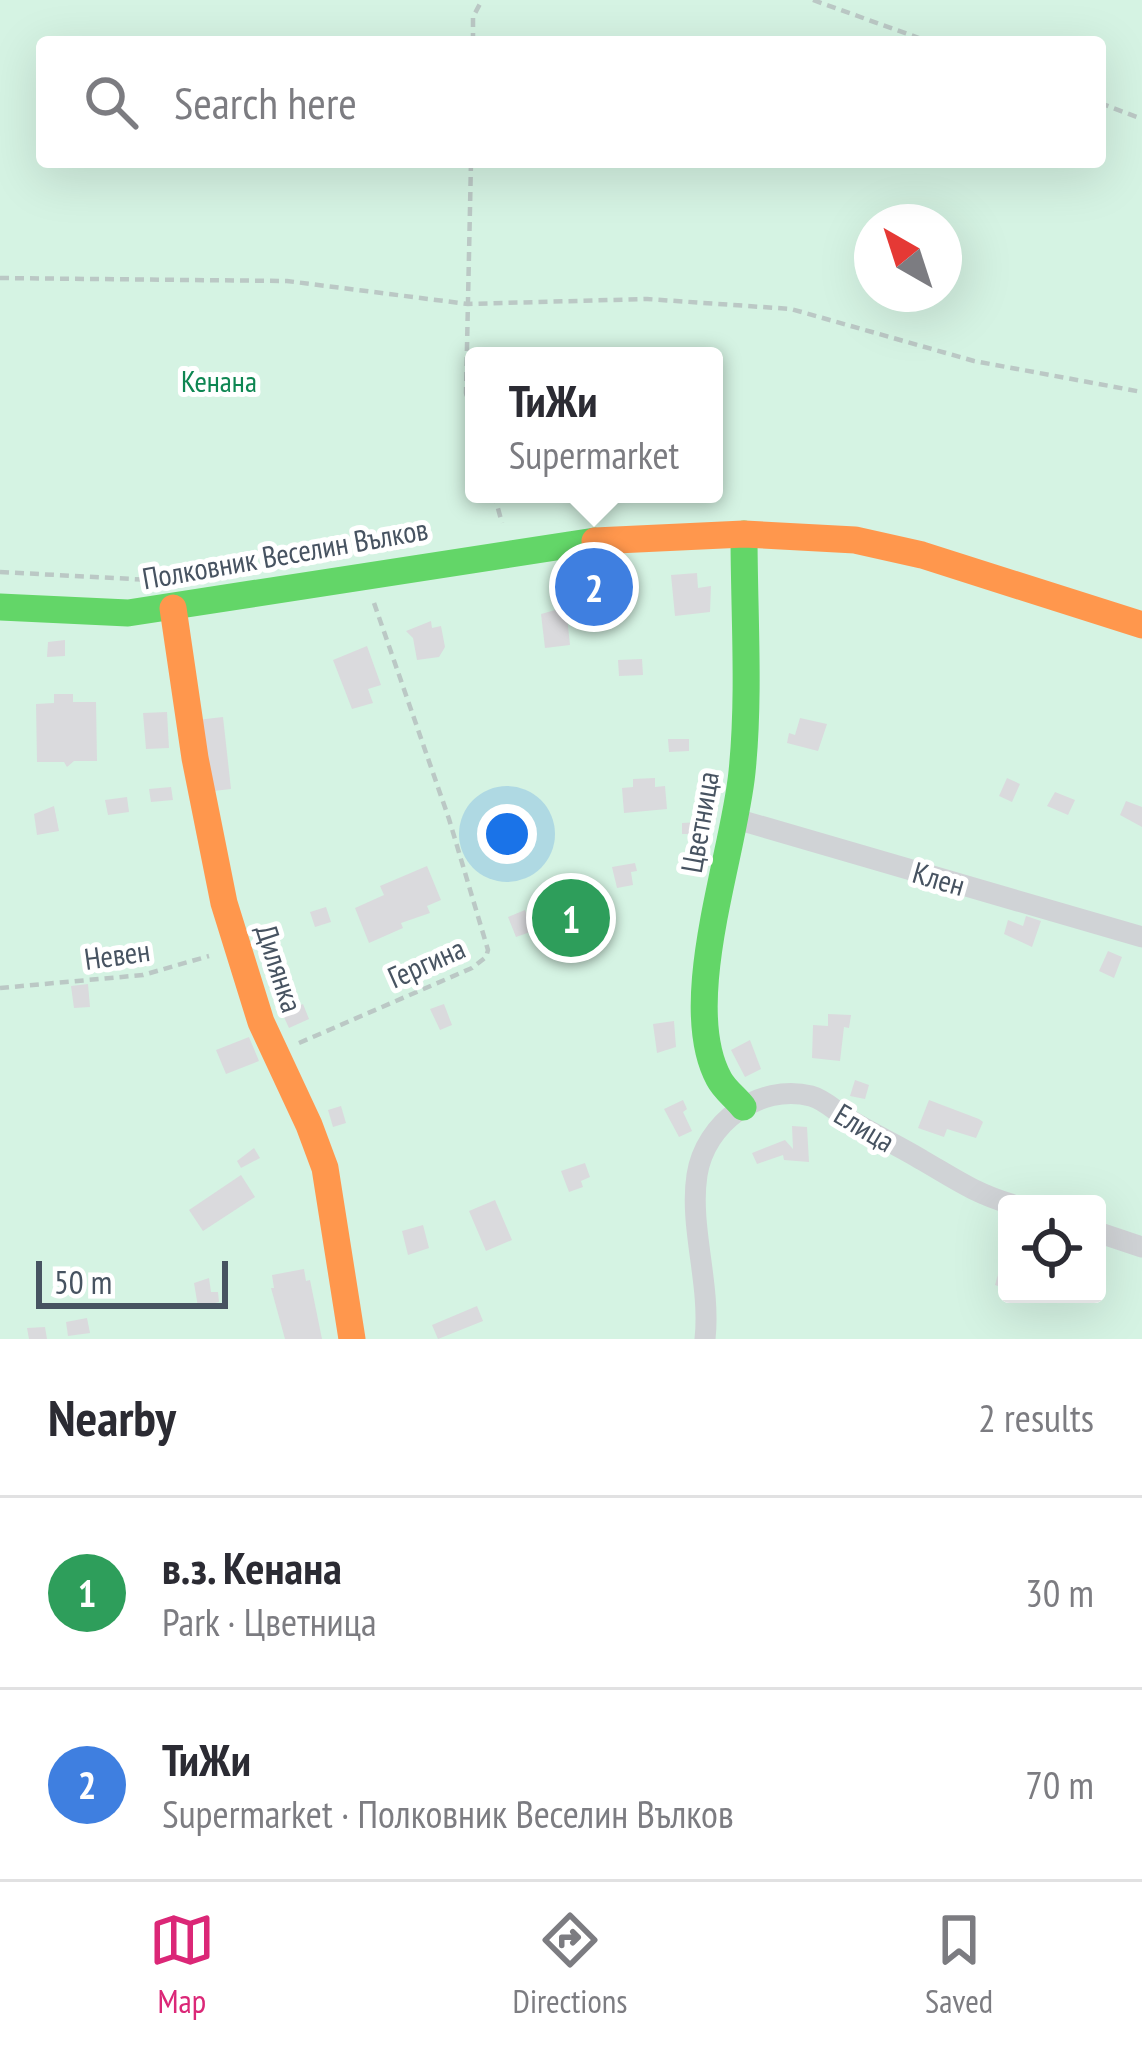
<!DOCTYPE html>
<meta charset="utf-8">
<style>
:root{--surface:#fff;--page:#f2f2f3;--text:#2b2b33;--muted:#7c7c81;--line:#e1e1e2;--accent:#db2777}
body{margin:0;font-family:"PT Sans Narrow",sans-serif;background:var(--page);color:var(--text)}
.controls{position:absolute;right:36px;bottom:36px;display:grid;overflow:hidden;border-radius:12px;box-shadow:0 12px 48px #0002}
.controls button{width:108px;height:108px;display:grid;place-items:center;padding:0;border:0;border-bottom:3px solid var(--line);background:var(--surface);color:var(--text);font:60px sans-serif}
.compass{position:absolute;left:854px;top:204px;width:108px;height:108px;border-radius:50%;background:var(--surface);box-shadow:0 12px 48px #0002;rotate:321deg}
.scale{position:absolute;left:36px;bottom:30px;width:192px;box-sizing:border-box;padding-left:12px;border:6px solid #475361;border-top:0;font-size:33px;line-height:42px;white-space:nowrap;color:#475361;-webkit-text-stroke:9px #fff;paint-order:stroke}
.you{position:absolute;left:507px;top:834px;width:42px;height:42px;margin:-30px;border:9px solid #fff;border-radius:50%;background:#1a73e8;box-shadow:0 0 0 18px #1a73e833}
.badge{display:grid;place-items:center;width:78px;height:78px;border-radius:50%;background:var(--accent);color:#fff;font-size:39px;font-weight:700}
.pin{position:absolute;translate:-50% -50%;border:6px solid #fff;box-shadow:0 3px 12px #0006}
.popup{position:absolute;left:465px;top:347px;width:258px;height:156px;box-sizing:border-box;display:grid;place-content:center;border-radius:12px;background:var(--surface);filter:drop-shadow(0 3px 9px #0005);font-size:39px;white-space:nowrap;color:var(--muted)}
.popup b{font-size:45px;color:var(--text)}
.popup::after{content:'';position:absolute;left:50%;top:100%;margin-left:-24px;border:24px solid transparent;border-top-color:var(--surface)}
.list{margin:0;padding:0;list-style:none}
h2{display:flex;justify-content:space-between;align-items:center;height:156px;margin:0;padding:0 48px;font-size:51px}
h2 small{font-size:39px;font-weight:400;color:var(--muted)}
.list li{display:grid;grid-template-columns:78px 1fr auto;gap:36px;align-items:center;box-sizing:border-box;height:192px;padding:0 48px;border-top:3px solid var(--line)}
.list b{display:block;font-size:45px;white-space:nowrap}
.list p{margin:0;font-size:39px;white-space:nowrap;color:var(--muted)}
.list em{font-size:39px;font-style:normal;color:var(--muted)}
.icon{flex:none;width:66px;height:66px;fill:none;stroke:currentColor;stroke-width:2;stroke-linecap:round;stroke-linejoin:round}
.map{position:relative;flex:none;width:1142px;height:1339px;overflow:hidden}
.search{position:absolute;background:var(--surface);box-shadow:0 12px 48px #0002;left:36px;right:36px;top:36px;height:132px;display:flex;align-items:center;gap:30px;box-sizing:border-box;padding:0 42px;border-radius:12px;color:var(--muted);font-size:45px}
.sheet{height:540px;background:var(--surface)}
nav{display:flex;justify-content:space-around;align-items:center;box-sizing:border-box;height:168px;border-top:3px solid var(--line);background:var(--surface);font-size:33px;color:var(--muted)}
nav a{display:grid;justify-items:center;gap:6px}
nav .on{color:var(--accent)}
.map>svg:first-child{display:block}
</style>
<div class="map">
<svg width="1142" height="1339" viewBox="0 0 1142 1339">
<rect width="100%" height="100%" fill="#f3f2f2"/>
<path fill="#d5f3e3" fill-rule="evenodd" d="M 0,0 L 1142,0 L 1142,1339 L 0,1339 ZM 42,42 L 1100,42 L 1100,162 L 42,162 ZM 872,222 L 944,222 L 944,294 L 872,294 ZM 474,356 L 714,356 L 714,494 L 474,494 ZM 1007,1204 L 1097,1204 L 1097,1294 L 1007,1294 Z"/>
<g fill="#dadadd">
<path d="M 601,570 L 603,603 L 580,606 L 578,592 L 586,591 L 586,572 Z"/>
<path d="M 697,573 L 698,588 L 711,586 L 710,612 L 675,616 L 671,575 Z"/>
<path d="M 566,607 L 570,645 L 545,648 L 541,614 Z"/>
<path d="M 431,621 L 432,628 L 441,626 L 445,647 L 439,657 L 417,660 L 413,638 L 406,631 Z"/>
<path d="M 65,640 L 65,656 L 47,657 L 48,642 Z"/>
<path d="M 367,646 L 381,685 L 368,689 L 373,703 L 352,709 L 333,660 Z"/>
<path d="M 642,659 L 643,675 L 619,676 L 618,660 Z"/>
<path d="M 54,694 L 73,694 L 73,702 L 96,702 L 97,761 L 74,761 L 67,767 L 64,762 L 37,762 L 36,704 L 54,703 Z"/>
<path d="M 167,712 L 169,748 L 146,749 L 143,713 Z"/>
<path d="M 223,717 L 231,789 L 205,792 L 197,720 Z"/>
<path d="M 800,718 L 827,724 L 818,751 L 787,743 L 789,733 L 795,735 Z"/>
<path d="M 668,739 L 689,739 L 689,751 L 669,752 Z"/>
<path d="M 655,778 L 655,787 L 665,786 L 667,809 L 624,813 L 622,788 L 633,787 L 633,779 Z"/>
<path d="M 1007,778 L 1020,784 L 1012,802 L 999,796 Z"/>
<path d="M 171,787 L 173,800 L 151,802 L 149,789 Z"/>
<path d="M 1055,792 L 1075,800 L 1068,815 L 1047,806 Z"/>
<path d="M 127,797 L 129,812 L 108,815 L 105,800 Z"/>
<path d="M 1126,801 L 1142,807 L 1142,827 L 1120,815 Z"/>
<path d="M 54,806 L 59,831 L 37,835 L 34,814 Z"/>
<path d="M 701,822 L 702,834 L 682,834 L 682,823 Z"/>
<path d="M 635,863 L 637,871 L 631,872 L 633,885 L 617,888 L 612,867 Z"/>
<path d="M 427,866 L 441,900 L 427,906 L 430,913 L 401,923 L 403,928 L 369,943 L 355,908 L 384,895 L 380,886 Z"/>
<path d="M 581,893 L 587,904 L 573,911 L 568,901 Z"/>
<path d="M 326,907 L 331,922 L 315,927 L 310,912 Z"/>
<path d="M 525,910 L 533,931 L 516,937 L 508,917 Z"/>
<path d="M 1026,916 L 1041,921 L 1032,947 L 1004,934 L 1008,920 L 1023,926 Z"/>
<path d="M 1108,951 L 1122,957 L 1114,978 L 1099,971 Z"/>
<path d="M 88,984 L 90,1007 L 74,1008 L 71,986 Z"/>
<path d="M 303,1004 L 309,1019 L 289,1028 L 282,1013 Z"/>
<path d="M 444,1004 L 452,1025 L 440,1030 L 430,1009 Z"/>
<path d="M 828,1014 L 851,1015 L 849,1028 L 844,1027 L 840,1061 L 812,1058 L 813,1025 L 828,1026 Z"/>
<path d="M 674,1021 L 676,1047 L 657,1053 L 653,1024 Z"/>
<path d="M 249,1037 L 259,1061 L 226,1074 L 216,1050 Z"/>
<path d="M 750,1040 L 761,1069 L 745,1077 L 731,1050 Z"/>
<path d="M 855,1080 L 869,1085 L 865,1099 L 850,1096 Z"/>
<path d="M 683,1100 L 687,1109 L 683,1112 L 692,1131 L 679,1137 L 664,1109 Z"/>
<path d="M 929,1100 L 979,1119 L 983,1122 L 976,1138 L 947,1129 L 944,1137 L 918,1128 Z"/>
<path d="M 341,1106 L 346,1123 L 333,1127 L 328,1110 Z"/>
<path d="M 792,1126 L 807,1127 L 809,1162 L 784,1160 L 783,1155 L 757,1164 L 752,1153 L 785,1140 L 793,1149 Z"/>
<path d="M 254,1148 L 260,1158 L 241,1168 L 237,1161 Z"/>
<path d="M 585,1163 L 590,1177 L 581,1181 L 583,1187 L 569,1192 L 561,1171 Z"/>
<path d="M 241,1175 L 255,1197 L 203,1231 L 189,1210 Z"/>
<path d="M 495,1200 L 512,1240 L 486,1251 L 469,1211 Z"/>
<path d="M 423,1225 L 429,1248 L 408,1255 L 402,1231 Z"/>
<path d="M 304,1269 L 306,1281 L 310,1280 L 322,1339 L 285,1339 L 271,1288 L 274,1288 L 272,1275 Z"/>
<path d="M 999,1271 L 1007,1274 L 1007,1289 L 995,1285 Z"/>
<path d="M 209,1278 L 211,1292 L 218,1292 L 219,1302 L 198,1307 L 194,1283 Z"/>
<path d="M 477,1306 L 483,1321 L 438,1339 L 432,1325 Z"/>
<path d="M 87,1318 L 90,1333 L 68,1336 L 66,1322 Z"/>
<path d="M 45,1327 L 47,1339 L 29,1339 L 27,1328 Z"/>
</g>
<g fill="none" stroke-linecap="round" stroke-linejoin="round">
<g stroke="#bbc8c5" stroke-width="4.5" stroke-dasharray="9 6" stroke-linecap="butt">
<path d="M 813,0 L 930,42"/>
<path d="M 473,42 L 473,17 L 482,0"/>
<path d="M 1100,103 L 1142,119"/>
<path d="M 471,162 L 466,393 L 474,423"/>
<path d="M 0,278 L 287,281 L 468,304 L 647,299 L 791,309 L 974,361 L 1142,392"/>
<path d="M 494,494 L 502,523"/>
<path d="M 0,572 L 151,580"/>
<path d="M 0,988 L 143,975 L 209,956"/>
<path d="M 299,1043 L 472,968 L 486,957 L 488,950 L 449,819 L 373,600"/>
</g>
<g stroke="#d0d3d6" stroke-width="21">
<path d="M 736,819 L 1142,937"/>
<path d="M 1097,1232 L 1142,1247"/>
<path d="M 705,1339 C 711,1284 689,1227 697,1175 C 705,1123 759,1083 811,1096 C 826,1100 837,1113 850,1120 C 873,1134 899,1146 922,1160 C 955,1179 974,1193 1011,1204"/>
</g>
<g stroke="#63d668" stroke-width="27">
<path d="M 0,607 L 128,613 L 595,541"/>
<path d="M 743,1107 C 736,1098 724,1089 719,1079 C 678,1004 734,855 742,772 C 750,694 744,613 744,534"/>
</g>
<g stroke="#ff974d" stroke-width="27">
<path d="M 595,541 L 744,534 L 855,540 L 922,555 L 1142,625"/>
<path d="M 173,608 L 195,758 L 224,903 L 261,1022 L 309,1125 L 325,1168 L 352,1339"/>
</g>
</g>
<g text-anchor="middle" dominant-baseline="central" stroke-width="10" stroke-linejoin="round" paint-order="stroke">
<g font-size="30" fill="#0e8652" stroke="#fff">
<text x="219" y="380">Кенана</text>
</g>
<g font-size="30" fill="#475361" stroke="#fff">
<text transform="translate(285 553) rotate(-10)">Полковник Веселин Вълков</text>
<text transform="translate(699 822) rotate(-80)">Цветница</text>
<text transform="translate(939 878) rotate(16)">Клен</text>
<text transform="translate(117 954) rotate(-8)">Невен</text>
<text transform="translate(426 962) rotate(-24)">Гергина</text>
<text transform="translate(280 968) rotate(72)">Дилянка</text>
<text transform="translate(865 1127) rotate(31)">Елица</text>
</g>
</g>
</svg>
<div class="controls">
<button><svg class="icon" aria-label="locate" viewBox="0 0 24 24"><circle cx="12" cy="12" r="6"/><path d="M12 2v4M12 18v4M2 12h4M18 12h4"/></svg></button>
</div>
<svg class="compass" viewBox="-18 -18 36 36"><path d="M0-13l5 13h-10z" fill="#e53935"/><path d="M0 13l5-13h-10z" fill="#7c7c81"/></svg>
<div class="scale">50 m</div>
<div class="you"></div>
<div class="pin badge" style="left:571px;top:918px;background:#2e9e5b">1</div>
<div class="pin badge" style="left:594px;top:587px;background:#3f7fe0">2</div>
<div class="popup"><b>ТиЖи</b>Supermarket</div>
<div class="search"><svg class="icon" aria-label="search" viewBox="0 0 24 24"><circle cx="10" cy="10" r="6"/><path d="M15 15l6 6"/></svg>Search here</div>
</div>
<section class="sheet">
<h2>Nearby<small>2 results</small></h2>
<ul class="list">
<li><span class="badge" style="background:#2e9e5b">1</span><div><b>в.з. Кенана</b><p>Park · Цветница</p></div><em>30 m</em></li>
<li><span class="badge" style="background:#3f7fe0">2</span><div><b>ТиЖи</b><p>Supermarket · Полковник Веселин Вълков</p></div><em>70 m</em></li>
</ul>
</section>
<nav>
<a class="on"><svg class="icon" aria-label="map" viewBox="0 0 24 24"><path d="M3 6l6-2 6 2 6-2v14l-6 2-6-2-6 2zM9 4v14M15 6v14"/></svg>Map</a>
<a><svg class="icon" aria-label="directions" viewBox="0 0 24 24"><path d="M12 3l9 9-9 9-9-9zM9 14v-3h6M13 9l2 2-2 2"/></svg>Directions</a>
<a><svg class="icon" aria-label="saved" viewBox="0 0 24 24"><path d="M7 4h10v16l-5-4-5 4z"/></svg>Saved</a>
</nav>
